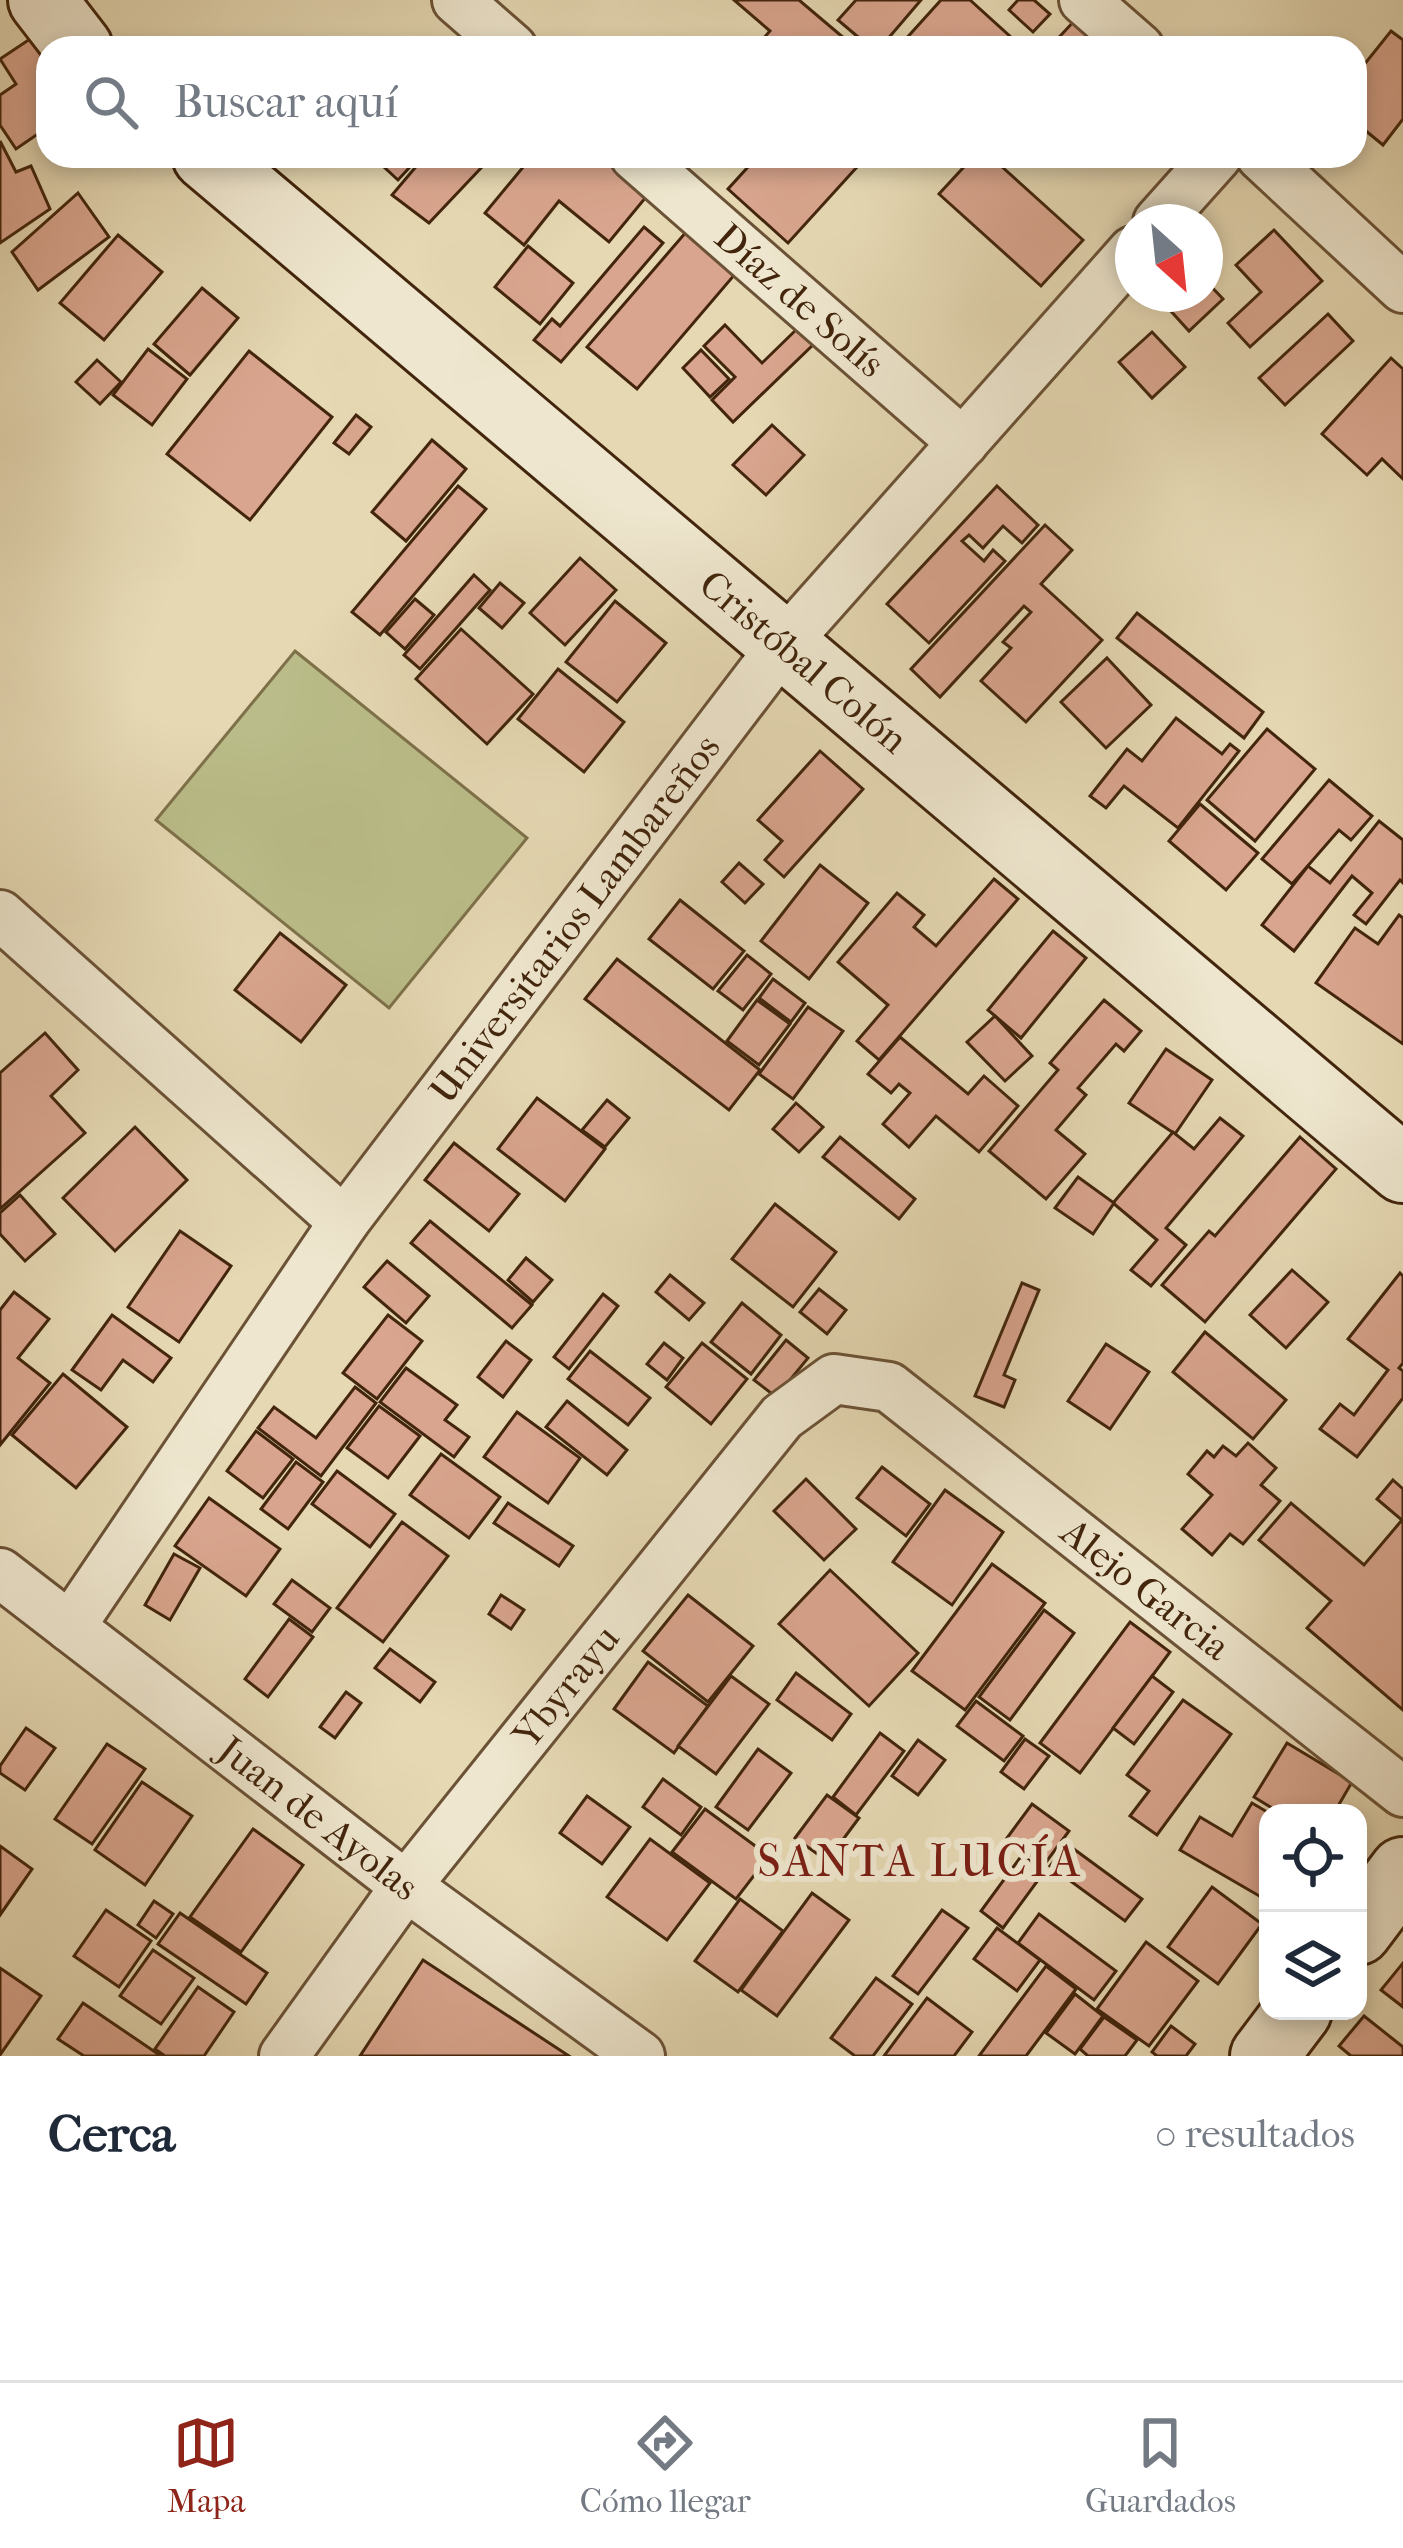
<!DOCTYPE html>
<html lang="es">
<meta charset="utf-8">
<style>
:root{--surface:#fff;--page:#f2f2f3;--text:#1f2937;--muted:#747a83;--line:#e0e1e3;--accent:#8f2418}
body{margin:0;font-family:"IM FELL French Canon",serif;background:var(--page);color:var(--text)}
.controls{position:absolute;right:36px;bottom:36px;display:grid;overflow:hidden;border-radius:24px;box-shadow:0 6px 18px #0003}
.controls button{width:108px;height:108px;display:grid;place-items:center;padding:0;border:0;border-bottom:3px solid var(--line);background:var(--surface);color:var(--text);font:60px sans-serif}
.compass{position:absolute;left:1115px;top:204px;width:108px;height:108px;border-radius:50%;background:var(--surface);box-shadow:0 6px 18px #0003;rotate:153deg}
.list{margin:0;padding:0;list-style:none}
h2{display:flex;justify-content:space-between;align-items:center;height:156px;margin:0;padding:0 48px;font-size:51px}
h2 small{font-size:39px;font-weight:400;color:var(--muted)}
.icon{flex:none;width:66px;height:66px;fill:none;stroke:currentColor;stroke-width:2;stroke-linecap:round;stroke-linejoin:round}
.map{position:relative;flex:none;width:1403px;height:2056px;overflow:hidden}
.search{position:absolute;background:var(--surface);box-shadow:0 6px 18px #0003;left:36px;right:36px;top:36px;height:132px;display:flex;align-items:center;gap:30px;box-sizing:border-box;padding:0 42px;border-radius:36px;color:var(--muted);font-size:45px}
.sheet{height:324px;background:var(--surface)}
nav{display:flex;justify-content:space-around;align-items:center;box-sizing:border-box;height:168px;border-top:3px solid var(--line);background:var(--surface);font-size:33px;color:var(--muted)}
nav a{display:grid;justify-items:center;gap:6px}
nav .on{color:var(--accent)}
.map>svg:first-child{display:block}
</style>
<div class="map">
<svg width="1403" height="2056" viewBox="0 0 1403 2056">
<rect width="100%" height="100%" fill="#e5d8b3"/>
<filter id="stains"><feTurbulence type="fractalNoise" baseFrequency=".00167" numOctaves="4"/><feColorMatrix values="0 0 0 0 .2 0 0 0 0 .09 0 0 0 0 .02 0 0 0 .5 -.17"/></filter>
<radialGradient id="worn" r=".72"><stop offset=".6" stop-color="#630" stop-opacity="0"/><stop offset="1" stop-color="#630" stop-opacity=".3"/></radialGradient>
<path fill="#babd89" stroke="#7e714a" stroke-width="3" d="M 295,651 L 527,838 L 389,1008 L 156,820 Z"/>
<g fill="#d9a58e" stroke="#42250c" stroke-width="3">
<path d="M 734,0 L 799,0 L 845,39 L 837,48 L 755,48 L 770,31 Z"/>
<path d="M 856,0 L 921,0 L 880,48 L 871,48 L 838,20 Z"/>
<path d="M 941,0 L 970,0 L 1023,48 L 911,48 L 904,41 Z"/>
<path d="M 1018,0 L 1034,0 L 1050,14 L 1033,32 L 1009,10 Z"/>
<path d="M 1076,19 L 1108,48 L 1049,48 Z"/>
<path d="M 1391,31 L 1403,40 L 1403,119 L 1383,145 L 1355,122 L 1355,76 Z"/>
<path d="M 36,35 L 48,53 L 48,127 L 16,149 L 0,125 L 0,95 L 16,84 L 0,59 Z"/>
<path d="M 0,141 L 16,172 L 31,166 L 50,209 L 0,243 Z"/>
<path d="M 372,156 L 420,156 L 398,180 Z"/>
<path d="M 425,156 L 463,156 L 481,168 L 429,223 L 392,195 Z"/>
<path d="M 511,156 L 607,156 L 651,191 L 609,242 L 559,201 L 524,245 L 485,213 L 524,166 Z"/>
<path d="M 758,156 L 867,156 L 788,243 L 728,189 Z"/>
<path d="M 974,156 L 990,156 L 1083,240 L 1041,286 L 939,194 Z"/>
<path d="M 78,193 L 109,237 L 38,290 L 12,252 Z"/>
<path d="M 693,224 L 742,266 L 637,389 L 587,347 Z"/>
<path d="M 644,227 L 663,243 L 561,362 L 534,340 L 552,319 L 560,326 Z"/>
<path d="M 1274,230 L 1322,281 L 1250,347 L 1228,323 L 1261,292 L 1236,265 Z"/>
<path d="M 118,235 L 162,272 L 104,340 L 60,303 Z"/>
<path d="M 528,246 L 573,283 L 540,324 L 495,287 Z"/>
<path d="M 1205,280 L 1223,299 L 1189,331 L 1159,298 L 1163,294 L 1205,294 Z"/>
<path d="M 202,288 L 238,318 L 190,375 L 154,344 Z"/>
<path d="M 1328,314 L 1353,341 L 1285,405 L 1259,378 Z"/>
<path d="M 725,325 L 762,363 L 800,326 L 816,342 L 733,422 L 712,400 L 735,377 L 704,346 Z"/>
<path d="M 1152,332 L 1185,367 L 1152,398 L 1119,362 Z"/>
<path d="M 148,349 L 187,379 L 152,425 L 113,395 Z"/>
<path d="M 701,350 L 729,379 L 710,397 L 683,368 Z"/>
<path d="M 249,351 L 332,417 L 250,520 L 167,454 Z"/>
<path d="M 1391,358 L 1403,369 L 1403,479 L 1382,459 L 1367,475 L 1322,434 Z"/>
<path d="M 97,360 L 121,382 L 100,404 L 76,382 Z"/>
<path d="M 356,415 L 371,427 L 349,454 L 334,443 Z"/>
<path d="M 772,425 L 804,455 L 766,495 L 733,465 Z"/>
<path d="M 432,440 L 466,469 L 406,541 L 372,512 Z"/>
<path d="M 458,486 L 486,509 L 380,635 L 352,612 Z"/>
<path d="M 997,486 L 1038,525 L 1022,543 L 1003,526 L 983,548 L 969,535 L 962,541 L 984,561 L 993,550 L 1005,561 L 929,643 L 887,604 Z"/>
<path d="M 1045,525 L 1072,550 L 1041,584 L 1102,640 L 1026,722 L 981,681 L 1011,648 L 1003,642 L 1031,612 L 1024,606 L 940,697 L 911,669 Z"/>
<path d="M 580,558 L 616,590 L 565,645 L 530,613 Z"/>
<path d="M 474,575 L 490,590 L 420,669 L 404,655 Z"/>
<path d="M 500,583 L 524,603 L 502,628 L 479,608 Z"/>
<path d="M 415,599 L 434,615 L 405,649 L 386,632 Z"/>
<path d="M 615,601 L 666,643 L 617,702 L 566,662 Z"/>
<path d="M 1137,613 L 1263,712 L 1244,738 L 1117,638 Z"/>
<path d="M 461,629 L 533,694 L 487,744 L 416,679 Z"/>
<path d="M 1107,658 L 1151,705 L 1106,748 L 1061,702 Z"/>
<path d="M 558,669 L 624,722 L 584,772 L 518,719 Z"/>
<path d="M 1176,718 L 1222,754 L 1230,744 L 1239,751 L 1178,828 L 1124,786 L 1106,808 L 1090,796 L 1127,749 L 1142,761 Z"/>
<path d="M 1267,729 L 1315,769 L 1255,841 L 1207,800 Z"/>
<path d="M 820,751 L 863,789 L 784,877 L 765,860 L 782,841 L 758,820 Z"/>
<path d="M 1329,780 L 1372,816 L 1351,840 L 1339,830 L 1292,884 L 1262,859 Z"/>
<path d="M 1200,804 L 1258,853 L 1226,890 L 1169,841 Z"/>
<path d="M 1379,821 L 1403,840 L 1403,883 L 1400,880 L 1366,924 L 1354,915 L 1372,893 L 1352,876 L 1294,951 L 1262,925 L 1308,866 L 1330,883 Z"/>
<path d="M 739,863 L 763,884 L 745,903 L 722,882 Z"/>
<path d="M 820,865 L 868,903 L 809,979 L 761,941 Z"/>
<path d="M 994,879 L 1018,899 L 879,1060 L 857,1041 L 888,1005 L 838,962 L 897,893 L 924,915 L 914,927 L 936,946 Z"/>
<path d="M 680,900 L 744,951 L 713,989 L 649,939 Z"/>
<path d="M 1399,915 L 1403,918 L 1403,1044 L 1316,983 L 1355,928 L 1378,944 Z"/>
<path d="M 1053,931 L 1086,958 L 1021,1038 L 988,1010 Z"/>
<path d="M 280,933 L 346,985 L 301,1042 L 235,990 Z"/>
<path d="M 747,955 L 771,974 L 743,1010 L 718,991 Z"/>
<path d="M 617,959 L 760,1070 L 729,1110 L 585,999 Z"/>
<path d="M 773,979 L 805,1003 L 791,1022 L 759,998 Z"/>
<path d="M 757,1000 L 790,1024 L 759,1065 L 727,1041 Z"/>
<path d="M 1104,1000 L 1141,1031 L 1124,1051 L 1116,1044 L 1078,1088 L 1086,1095 L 1056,1130 L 1085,1154 L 1046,1199 L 989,1151 L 1058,1070 L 1050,1063 Z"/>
<path d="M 808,1007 L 843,1031 L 793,1099 L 759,1074 Z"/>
<path d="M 995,1016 L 1032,1056 L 1005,1081 L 967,1042 Z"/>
<path d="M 45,1033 L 78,1070 L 51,1096 L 85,1133 L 0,1209 L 0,1073 Z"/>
<path d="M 900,1037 L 968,1094 L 984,1076 L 1018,1106 L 979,1152 L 936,1116 L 909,1147 L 883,1124 L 910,1093 L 899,1084 L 891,1093 L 868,1074 Z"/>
<path d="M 1166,1049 L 1212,1080 L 1175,1134 L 1129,1103 Z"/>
<path d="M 537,1098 L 605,1149 L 565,1201 L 498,1149 Z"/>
<path d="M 607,1100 L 629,1118 L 605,1147 L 582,1130 Z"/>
<path d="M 796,1103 L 823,1127 L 799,1152 L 773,1129 Z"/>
<path d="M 1220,1118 L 1243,1136 L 1166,1228 L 1186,1245 L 1151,1286 L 1131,1270 L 1157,1240 L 1113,1203 L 1173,1132 L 1194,1149 Z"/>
<path d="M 135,1127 L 187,1180 L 115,1251 L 63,1198 Z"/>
<path d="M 840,1137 L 915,1199 L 899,1219 L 823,1157 Z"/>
<path d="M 1300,1137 L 1336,1169 L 1205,1322 L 1162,1285 L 1209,1231 L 1215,1236 Z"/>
<path d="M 454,1143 L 519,1194 L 489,1231 L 425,1180 Z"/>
<path d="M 1078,1177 L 1114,1203 L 1093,1234 L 1055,1208 Z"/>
<path d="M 20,1195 L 55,1234 L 25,1261 L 0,1234 L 0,1213 Z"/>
<path d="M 775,1204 L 836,1252 L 793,1307 L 732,1259 Z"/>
<path d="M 430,1221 L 532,1305 L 512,1328 L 411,1243 Z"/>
<path d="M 180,1231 L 231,1266 L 179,1342 L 128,1307 Z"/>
<path d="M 526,1258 L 552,1280 L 533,1302 L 508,1280 Z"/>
<path d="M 387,1261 L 429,1296 L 406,1323 L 364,1287 Z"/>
<path d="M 1292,1270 L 1328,1302 L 1286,1348 L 1250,1315 Z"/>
<path d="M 1400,1273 L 1403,1276 L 1403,1363 L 1399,1368 L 1403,1371 L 1403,1398 L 1357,1457 L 1320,1429 L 1340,1404 L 1354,1415 L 1388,1370 L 1348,1339 Z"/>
<path d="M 670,1275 L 704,1303 L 689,1320 L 656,1292 Z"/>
<path d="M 1022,1283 L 1039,1290 L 1004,1375 L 1015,1380 L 1004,1407 L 975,1396 Z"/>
<path d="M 819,1289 L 846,1310 L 827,1334 L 800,1312 Z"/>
<path d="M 14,1292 L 49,1319 L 18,1358 L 50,1383 L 0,1445 L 0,1310 Z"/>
<path d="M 603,1294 L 618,1306 L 569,1369 L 554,1357 Z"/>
<path d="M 742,1303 L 781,1335 L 751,1374 L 711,1342 Z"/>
<path d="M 112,1315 L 171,1358 L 153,1382 L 123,1360 L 101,1390 L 72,1370 Z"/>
<path d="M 388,1315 L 422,1341 L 377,1399 L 343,1373 Z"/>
<path d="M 1205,1332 L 1286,1400 L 1253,1439 L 1173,1372 Z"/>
<path d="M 786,1340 L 808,1358 L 776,1397 L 754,1380 Z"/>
<path d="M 506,1341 L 531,1360 L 503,1397 L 478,1377 Z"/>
<path d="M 664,1343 L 683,1358 L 667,1380 L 647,1364 Z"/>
<path d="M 702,1343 L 747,1379 L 711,1424 L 666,1387 Z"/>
<path d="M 1106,1344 L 1149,1372 L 1110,1429 L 1068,1401 Z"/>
<path d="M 590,1351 L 650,1398 L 628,1425 L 568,1379 Z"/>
<path d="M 406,1368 L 457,1405 L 445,1420 L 469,1437 L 454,1457 L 380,1402 Z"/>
<path d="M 63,1374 L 127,1427 L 76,1488 L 12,1435 Z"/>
<path d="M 355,1387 L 376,1403 L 321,1476 L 258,1428 L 274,1407 L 316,1438 Z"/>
<path d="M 567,1401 L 627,1450 L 607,1475 L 546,1427 Z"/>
<path d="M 379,1406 L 420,1436 L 388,1478 L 347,1448 Z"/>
<path d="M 517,1412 L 580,1458 L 548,1503 L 484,1457 Z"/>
<path d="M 256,1431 L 293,1459 L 263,1498 L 227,1471 Z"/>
<path d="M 1248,1443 L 1276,1468 L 1261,1485 L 1280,1501 L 1243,1544 L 1230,1534 L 1212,1555 L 1182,1529 L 1212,1495 L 1188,1474 L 1207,1451 L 1214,1457 L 1223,1446 L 1236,1456 Z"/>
<path d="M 441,1454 L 500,1497 L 469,1538 L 410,1495 Z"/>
<path d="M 296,1462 L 323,1482 L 288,1529 L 261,1509 Z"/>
<path d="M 882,1467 L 930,1504 L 906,1536 L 857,1498 Z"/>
<path d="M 337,1471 L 395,1514 L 370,1547 L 312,1504 Z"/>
<path d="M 806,1479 L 856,1529 L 824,1560 L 774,1511 Z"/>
<path d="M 1393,1480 L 1403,1489 L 1403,1710 L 1307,1628 L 1331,1601 L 1259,1540 L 1291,1503 L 1364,1565 L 1402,1520 L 1377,1499 Z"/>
<path d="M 945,1490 L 1003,1532 L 952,1605 L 893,1562 Z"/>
<path d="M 209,1498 L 280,1549 L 246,1596 L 175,1546 Z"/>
<path d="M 508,1503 L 573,1546 L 559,1566 L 494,1523 Z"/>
<path d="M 402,1522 L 448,1556 L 383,1642 L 337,1608 Z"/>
<path d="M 174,1554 L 200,1568 L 170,1620 L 145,1605 Z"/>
<path d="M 992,1564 L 1045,1603 L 965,1710 L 912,1671 Z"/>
<path d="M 830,1570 L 918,1653 L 869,1706 L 779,1624 Z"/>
<path d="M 292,1580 L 330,1608 L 312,1632 L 274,1604 Z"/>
<path d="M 501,1595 L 524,1610 L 511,1629 L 489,1614 Z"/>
<path d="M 688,1595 L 753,1646 L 708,1702 L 643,1651 Z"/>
<path d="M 1044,1610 L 1074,1633 L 1010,1720 L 979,1697 Z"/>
<path d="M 289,1619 L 313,1637 L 268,1697 L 245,1679 Z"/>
<path d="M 1130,1622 L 1170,1652 L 1080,1773 L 1040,1743 Z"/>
<path d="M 390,1649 L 435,1682 L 420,1702 L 375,1668 Z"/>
<path d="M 648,1662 L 708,1706 L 674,1753 L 614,1709 Z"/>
<path d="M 796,1673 L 851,1714 L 832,1740 L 777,1700 Z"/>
<path d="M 731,1676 L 769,1704 L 716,1774 L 678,1746 Z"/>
<path d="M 1152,1676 L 1173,1692 L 1134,1744 L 1113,1728 Z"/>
<path d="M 346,1692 L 361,1703 L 335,1738 L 320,1727 Z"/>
<path d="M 1183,1700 L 1231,1734 L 1157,1835 L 1130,1816 L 1149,1791 L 1127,1775 Z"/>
<path d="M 976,1701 L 1023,1736 L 1004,1761 L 957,1726 Z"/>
<path d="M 26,1728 L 55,1748 L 25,1790 L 0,1773 L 0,1766 Z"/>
<path d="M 880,1733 L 904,1751 L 856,1815 L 833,1797 Z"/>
<path d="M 1025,1739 L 1049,1756 L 1024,1789 L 1001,1772 Z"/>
<path d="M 918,1740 L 945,1760 L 918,1795 L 892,1776 Z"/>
<path d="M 1287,1743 L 1352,1782 L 1334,1813 L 1280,1813 L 1254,1797 Z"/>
<path d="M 107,1744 L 145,1769 L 92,1844 L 55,1819 Z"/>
<path d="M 758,1749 L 791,1773 L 748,1830 L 716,1807 Z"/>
<path d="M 663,1779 L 701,1807 L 681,1835 L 643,1807 Z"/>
<path d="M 142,1782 L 192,1816 L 145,1885 L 95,1850 Z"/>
<path d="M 827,1795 L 859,1818 L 827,1861 L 795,1838 Z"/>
<path d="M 587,1796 L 630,1827 L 602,1864 L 560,1833 Z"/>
<path d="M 1252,1803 L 1269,1813 L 1268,1901 L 1180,1850 L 1200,1817 L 1232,1836 Z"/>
<path d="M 1032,1804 L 1069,1831 L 1044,1865 L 1007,1838 Z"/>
<path d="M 705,1809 L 769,1856 L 736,1899 L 672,1852 Z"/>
<path d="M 253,1829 L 303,1865 L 241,1952 L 190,1917 Z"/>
<path d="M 650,1839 L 710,1883 L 667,1940 L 607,1897 Z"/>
<path d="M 1067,1844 L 1142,1899 L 1125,1921 L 1050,1866 Z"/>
<path d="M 0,1846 L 32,1869 L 0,1915 Z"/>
<path d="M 1022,1855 L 1044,1872 L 1003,1928 L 981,1911 Z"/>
<path d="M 1212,1887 L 1262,1924 L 1218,1984 L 1168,1947 Z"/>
<path d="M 812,1893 L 849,1920 L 777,2016 L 741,1990 Z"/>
<path d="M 740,1899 L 783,1931 L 738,1992 L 695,1961 Z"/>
<path d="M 154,1901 L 173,1914 L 156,1938 L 138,1925 Z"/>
<path d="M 106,1910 L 151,1941 L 119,1987 L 74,1956 Z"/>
<path d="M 942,1910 L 968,1928 L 918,1994 L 893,1976 Z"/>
<path d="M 180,1913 L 267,1973 L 246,2004 L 158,1944 Z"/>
<path d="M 1039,1914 L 1116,1971 L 1094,2000 L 1018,1943 Z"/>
<path d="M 997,1928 L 1040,1960 L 1017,1991 L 974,1959 Z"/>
<path d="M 1146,1942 L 1198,1981 L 1149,2046 L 1097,2009 Z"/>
<path d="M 153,1950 L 194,1978 L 161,2024 L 120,1996 Z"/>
<path d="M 423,1960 L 569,2056 L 360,2056 Z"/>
<path d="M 1403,1963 L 1403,2007 L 1381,1990 Z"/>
<path d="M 1046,1966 L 1076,1989 L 1026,2056 L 979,2056 Z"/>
<path d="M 0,1968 L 41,1996 L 0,2055 Z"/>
<path d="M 876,1978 L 912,2004 L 873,2056 L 855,2056 L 831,2038 Z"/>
<path d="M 198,1987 L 234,2012 L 204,2056 L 165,2056 L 155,2049 Z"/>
<path d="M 1075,1994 L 1103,2016 L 1075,2054 L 1046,2033 Z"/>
<path d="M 927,1998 L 972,2032 L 954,2056 L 884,2056 Z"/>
<path d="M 83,2003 L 161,2056 L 84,2056 L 58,2039 Z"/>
<path d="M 1364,2016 L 1403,2047 L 1403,2056 L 1351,2056 L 1339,2046 Z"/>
<path d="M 1104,2017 L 1137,2040 L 1125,2056 L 1088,2056 L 1080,2049 Z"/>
<path d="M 1171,2026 L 1195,2044 L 1186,2056 L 1157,2056 L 1152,2052 Z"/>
</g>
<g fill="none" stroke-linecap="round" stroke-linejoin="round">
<defs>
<g id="street">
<path d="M 457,0 L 512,48"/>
<path d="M 1084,0 L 1139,48"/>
<path id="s1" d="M 635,156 L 963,443"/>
<path d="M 1261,156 L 1403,288"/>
<path d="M 1158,222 L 1217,156"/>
<path d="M 0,915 L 344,1222"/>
<path id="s2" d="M 0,1573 L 406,1886 L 640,2056"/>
<path id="s3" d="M 70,1627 L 344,1222 L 783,645 L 1133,251"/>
<path id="s4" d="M 284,2056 L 406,1886 L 782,1417 L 834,1379 L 889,1387 L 1403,1792"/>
</g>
<g id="secondary">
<path d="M 42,0 L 79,48"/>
<path id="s5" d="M 206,156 L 1403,1169"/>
<path d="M 1358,1931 L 1403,1871"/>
<path d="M 1264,2056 L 1298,2011"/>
</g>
</defs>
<use href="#street" stroke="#6b5236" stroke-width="54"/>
<use href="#secondary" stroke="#42250c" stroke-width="72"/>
<use href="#street" stroke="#eee6ce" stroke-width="48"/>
<use href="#secondary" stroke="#eee6ce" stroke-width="66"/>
</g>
<g text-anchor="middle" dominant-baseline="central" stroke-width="12" stroke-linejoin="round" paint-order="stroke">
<g font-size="39" fill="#42250c" stroke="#eee6ce">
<text stroke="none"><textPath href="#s1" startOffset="219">Díaz de Solís</textPath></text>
<text stroke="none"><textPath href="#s5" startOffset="783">Cristóbal Colón</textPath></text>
<text stroke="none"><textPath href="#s3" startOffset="870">Universitarios Lambareños</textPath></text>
<text stroke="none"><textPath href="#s4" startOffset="1257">Alejo Garcia</textPath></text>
<text stroke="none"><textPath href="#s4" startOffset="465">Ybyrayu</textPath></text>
<text stroke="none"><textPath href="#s2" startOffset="402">Juan de Ayolas</textPath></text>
</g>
<g font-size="45" letter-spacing="3" fill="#7a1f14" stroke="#eee6ce">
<text x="920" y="1861">SANTA LUCÍA</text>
</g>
</g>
<rect width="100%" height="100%" filter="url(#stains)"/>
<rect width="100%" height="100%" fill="url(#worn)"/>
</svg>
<div class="controls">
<button><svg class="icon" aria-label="locate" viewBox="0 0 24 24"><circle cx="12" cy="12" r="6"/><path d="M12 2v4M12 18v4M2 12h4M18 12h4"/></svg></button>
<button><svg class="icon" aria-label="layers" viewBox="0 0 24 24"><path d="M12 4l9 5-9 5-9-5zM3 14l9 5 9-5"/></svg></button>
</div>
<svg class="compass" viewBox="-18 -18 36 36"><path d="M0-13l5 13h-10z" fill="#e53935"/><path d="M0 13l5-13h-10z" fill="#747a83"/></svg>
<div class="search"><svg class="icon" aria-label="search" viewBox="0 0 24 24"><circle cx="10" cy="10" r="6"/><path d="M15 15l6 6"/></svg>Buscar aquí</div>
</div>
<section class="sheet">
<h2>Cerca<small>0 resultados</small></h2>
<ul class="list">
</ul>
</section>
<nav>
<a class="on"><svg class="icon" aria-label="map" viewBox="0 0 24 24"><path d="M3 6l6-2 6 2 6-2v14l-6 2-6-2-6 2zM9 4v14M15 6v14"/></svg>Mapa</a>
<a><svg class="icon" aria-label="directions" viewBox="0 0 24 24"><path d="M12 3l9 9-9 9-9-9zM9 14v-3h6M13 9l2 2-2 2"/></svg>Cómo llegar</a>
<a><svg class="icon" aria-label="saved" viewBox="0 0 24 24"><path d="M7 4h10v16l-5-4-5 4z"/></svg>Guardados</a>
</nav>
